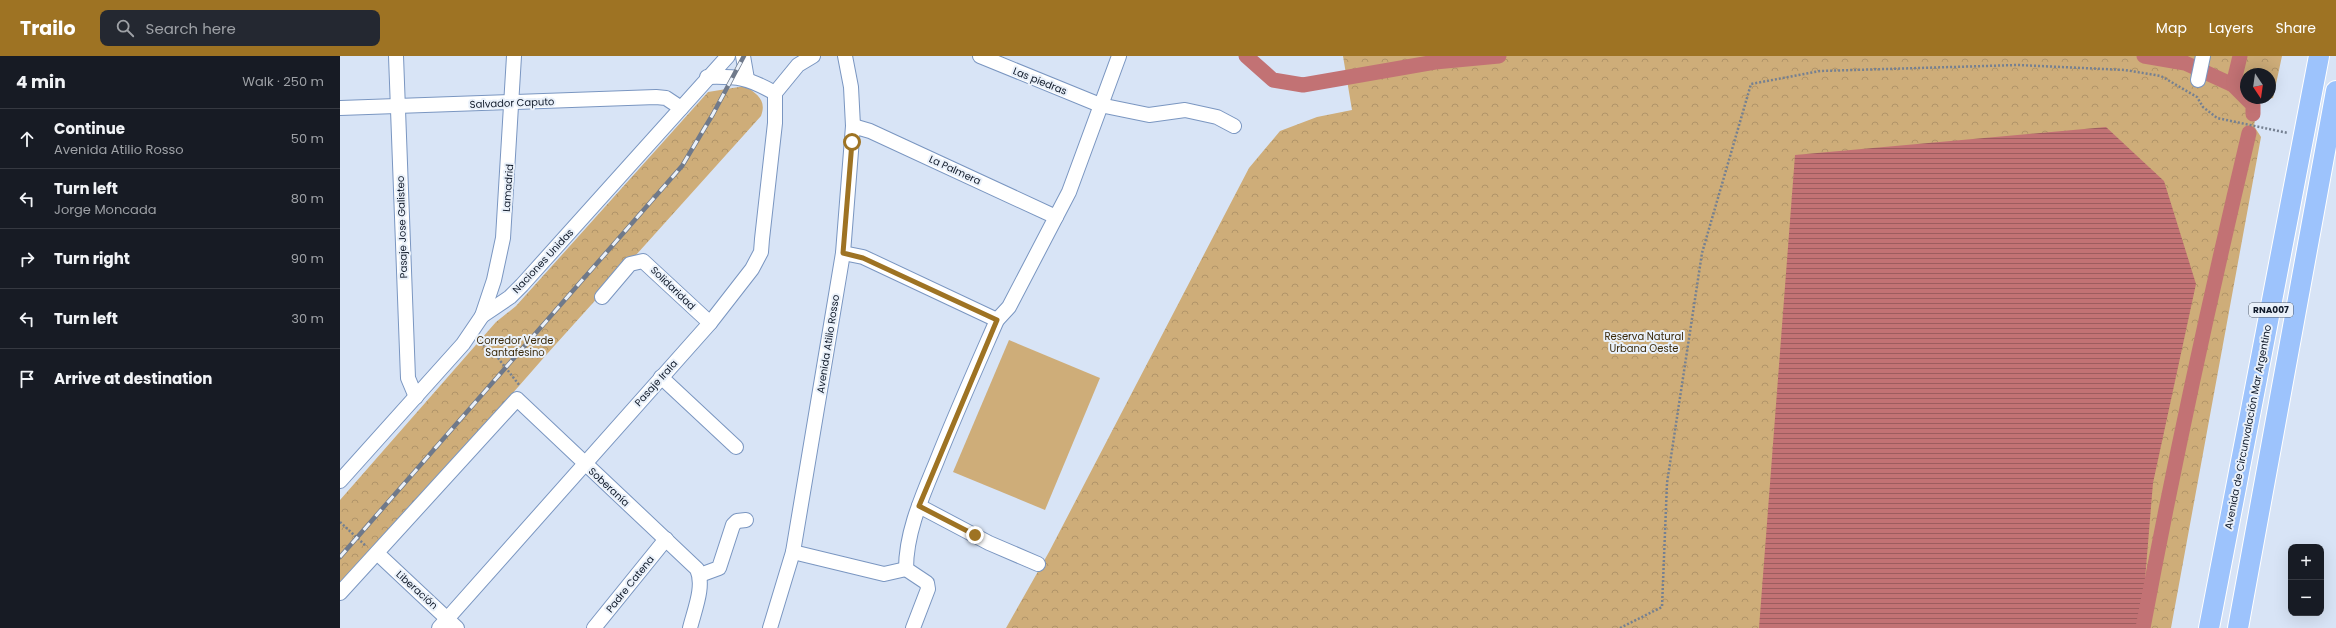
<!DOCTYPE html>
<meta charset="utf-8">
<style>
:root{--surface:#171b24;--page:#242831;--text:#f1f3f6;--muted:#9ea1a6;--line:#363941;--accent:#9e7323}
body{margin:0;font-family:Poppins,sans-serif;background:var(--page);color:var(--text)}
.controls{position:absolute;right:12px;bottom:12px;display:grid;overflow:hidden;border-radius:8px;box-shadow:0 4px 16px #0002}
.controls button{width:36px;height:36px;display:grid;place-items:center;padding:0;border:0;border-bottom:1px solid var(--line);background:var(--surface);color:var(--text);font:20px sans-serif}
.compass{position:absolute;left:1900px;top:12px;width:36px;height:36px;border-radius:50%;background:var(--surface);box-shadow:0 4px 16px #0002;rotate:167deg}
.stop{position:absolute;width:12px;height:12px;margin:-9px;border:3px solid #9e7323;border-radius:50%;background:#fff}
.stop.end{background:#9e7323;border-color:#fff;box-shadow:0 1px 4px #0008}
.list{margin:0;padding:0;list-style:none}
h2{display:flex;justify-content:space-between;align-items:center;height:52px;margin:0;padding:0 16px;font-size:17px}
h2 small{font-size:13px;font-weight:400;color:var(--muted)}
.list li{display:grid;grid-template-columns:26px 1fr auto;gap:12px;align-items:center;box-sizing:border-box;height:60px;padding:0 16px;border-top:1px solid var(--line)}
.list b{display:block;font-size:15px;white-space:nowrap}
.list p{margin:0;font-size:13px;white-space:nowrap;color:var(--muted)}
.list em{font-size:13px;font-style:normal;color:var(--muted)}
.icon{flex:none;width:22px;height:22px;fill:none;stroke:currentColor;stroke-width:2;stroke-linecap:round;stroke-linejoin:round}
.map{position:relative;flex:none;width:1996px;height:572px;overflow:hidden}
header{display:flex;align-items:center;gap:24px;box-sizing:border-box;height:56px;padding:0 20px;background:var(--accent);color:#fff}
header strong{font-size:19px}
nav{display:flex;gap:22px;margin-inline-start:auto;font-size:14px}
.search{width:280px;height:36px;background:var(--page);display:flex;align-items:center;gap:10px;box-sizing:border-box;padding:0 14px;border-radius:8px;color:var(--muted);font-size:15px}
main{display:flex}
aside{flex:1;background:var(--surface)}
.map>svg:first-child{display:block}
</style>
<header>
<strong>Trailo</strong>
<div class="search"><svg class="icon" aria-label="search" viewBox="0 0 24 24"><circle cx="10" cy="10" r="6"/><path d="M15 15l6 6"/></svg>Search here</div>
<nav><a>Map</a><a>Layers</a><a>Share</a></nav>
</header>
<main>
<aside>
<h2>4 min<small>Walk · 250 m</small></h2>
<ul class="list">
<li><svg class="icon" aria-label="ahead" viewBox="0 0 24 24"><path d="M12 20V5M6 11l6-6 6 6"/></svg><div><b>Continue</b><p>Avenida Atilio Rosso</p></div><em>50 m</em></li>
<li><svg class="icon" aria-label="left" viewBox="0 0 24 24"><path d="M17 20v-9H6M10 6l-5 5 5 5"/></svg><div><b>Turn left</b><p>Jorge Moncada</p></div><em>80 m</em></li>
<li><svg class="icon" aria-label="right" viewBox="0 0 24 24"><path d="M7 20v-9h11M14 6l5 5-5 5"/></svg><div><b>Turn right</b></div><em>90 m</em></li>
<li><svg class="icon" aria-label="left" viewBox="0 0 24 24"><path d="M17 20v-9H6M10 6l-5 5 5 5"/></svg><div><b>Turn left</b></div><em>30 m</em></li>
<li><svg class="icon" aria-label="arrive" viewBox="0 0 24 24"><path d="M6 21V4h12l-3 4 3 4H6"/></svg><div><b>Arrive at destination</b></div></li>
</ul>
</aside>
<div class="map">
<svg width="1996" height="572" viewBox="0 0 1996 572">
<defs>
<pattern id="park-crowns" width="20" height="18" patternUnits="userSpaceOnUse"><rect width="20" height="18" fill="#cead79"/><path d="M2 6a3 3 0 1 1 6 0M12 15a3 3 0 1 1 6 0" fill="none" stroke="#b09469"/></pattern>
<pattern id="water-rules" width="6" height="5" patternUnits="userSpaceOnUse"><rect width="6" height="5" fill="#c27274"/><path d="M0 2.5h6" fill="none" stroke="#9c5d5f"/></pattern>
</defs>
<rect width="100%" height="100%" fill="#d8e4f6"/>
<g fill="url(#park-crowns)" fill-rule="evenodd">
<path d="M 1003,0 L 1942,0 L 1933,42 L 1918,45 L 1914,70 L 1921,81 L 1831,572 L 666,572 L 709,496 L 909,112 L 940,75 L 977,61 L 1012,54 ZM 1906,18 L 1930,18 L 1930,42 L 1906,42 Z"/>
<path d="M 405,30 C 417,38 427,44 421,60 L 207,298 L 0,534 L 0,444 L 156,266 L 176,250 L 368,36 Z"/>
</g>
<path fill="#cead79" d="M 669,284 L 760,322 L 705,454 L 613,416 Z"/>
<path fill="url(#water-rules)" d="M 1766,71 L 1824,125 L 1856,228 L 1813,427 L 1801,572 L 1419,572 L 1455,99 Z"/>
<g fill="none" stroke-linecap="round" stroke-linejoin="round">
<g stroke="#c27274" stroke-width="15">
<path d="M 906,0 L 933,24 L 963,29 L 1095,6 L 1159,0"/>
<path d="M 1804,0 L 1845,7 L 1893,29 L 1913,49 L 1913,58"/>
<path d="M 1893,29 L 1900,0"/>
<path d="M 1803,572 C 1834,406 1870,241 1909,77"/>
</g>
<defs>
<g id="minor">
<path d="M 56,0 L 68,322 L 76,341"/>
<path d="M 403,0 L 407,23"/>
<path d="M 640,0 L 760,49 L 809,59 L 845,54 L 877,61 L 894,70"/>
<path d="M 367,21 C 398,20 408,22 435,37"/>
<path d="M 1858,24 L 1863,0"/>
<path d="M 435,37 L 458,9 L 473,0"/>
<path d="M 0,52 L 316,41 L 326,42 L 341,52"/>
<path d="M 513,70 L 530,75 L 716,161"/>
<path d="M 503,197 L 523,201 L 657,264"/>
<path d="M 262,241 L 290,208 L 303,205 L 370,267"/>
<path d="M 142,260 L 154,224 L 163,182 L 174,0"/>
<path d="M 321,321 L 396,391"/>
<path d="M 0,425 L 123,288 L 142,260 L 170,241 L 182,229 L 388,0"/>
<path d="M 579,450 L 649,487 L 698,508"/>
<path d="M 453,496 L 544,518 L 566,513"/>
<path d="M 37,497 L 117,572"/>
<path d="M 566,513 C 566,476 582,441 596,407 C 615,359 636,312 657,264 L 669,251 L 729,136 L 779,0"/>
<path d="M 566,513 L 587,527 L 588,533 L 573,572"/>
<path d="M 360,519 L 379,512 L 393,469 L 397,465 L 406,464"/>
<path d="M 0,537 L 177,343 L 357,513 C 365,530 354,555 350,572"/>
<path d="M 99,572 L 370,267 L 412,213 L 421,196 L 422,183 L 435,67 L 435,37"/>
<path d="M 254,572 L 326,483"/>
<path d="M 430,572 L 453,496 L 503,197 L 513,70 L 511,31 L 505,0"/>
</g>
<g id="highway">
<path d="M 1869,572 L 1979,0"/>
<path d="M 1898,572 L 1996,35"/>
</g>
</defs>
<use href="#minor" stroke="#7a96c1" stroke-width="16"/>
<use href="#highway" stroke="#fff" stroke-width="22"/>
<g stroke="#758091" stroke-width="2.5" stroke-dasharray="2 2" stroke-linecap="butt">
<path d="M 140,286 L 158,302 L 180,330"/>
<path d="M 0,466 L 26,490"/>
<path d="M 1280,572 L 1322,551 L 1327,427 L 1362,197 L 1411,28 L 1480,15 L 1678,9 L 1785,14 L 1821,20 L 1857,41 L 1863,51 L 1877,62 L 1948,77"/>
</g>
<use href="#minor" stroke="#fff" stroke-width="14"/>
<use href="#highway" stroke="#9dc3fc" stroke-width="20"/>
<defs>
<path id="rail" d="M 0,501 L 342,110 L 373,58 L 404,0"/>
</defs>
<use href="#rail" stroke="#6f798a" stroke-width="4.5"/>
<use href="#rail" stroke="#eaf1fa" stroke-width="3" stroke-dasharray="9" stroke-linecap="butt"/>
</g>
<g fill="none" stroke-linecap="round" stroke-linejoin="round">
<path stroke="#9e7323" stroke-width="5" d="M 512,86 L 503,197 L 523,202 L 657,264 L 579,450 L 635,479"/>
</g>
<g text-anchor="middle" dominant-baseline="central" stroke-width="4" stroke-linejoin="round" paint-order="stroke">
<rect fill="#eaf1fa" stroke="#515a68" stroke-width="1" x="1909" y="247" width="44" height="14" rx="3"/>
<g font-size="9" font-weight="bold" fill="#0f1929">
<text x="1931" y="254">RNA007</text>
</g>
<g font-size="10" fill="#0f1929" stroke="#eaf1fa">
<text transform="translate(700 25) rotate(22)">Las piedras</text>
<text transform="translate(172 47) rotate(-2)">Salvador Caputo</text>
<text transform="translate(615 114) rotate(25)">La Palmera</text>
<text transform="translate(168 132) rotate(-86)">Lamadrid</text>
<text transform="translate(62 171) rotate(-92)">Pasaje Jose Galisteo</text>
<text transform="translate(203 205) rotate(-47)">Naciones Unidas</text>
<text transform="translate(333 232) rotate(44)">Solidaridad</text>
<text transform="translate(488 288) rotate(-81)">Avenida Atilio Rosso</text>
<text transform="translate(316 327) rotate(-48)">Pasaje Irala</text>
<text transform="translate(1908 371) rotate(-79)">Avenida de Circunvalación Mar Argentino</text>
<text transform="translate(269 431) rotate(43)">Soberanía</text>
<text transform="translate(290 528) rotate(-51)">Padre Catena</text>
<text transform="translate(77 534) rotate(42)">Liberación</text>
</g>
<g font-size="10" fill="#3b2a0a" stroke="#eaf1fa">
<text x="1304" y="280">Reserva Natural<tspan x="1304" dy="12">Urbana Oeste</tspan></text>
<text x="175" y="284">Corredor Verde<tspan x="175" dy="12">Santafesino</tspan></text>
</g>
</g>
</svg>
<div class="controls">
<button>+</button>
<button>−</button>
</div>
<svg class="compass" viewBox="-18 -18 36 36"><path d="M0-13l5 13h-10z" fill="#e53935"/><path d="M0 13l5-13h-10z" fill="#9ea1a6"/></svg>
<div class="stop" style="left:512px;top:86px"></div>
<div class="stop end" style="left:635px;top:479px"></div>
</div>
</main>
